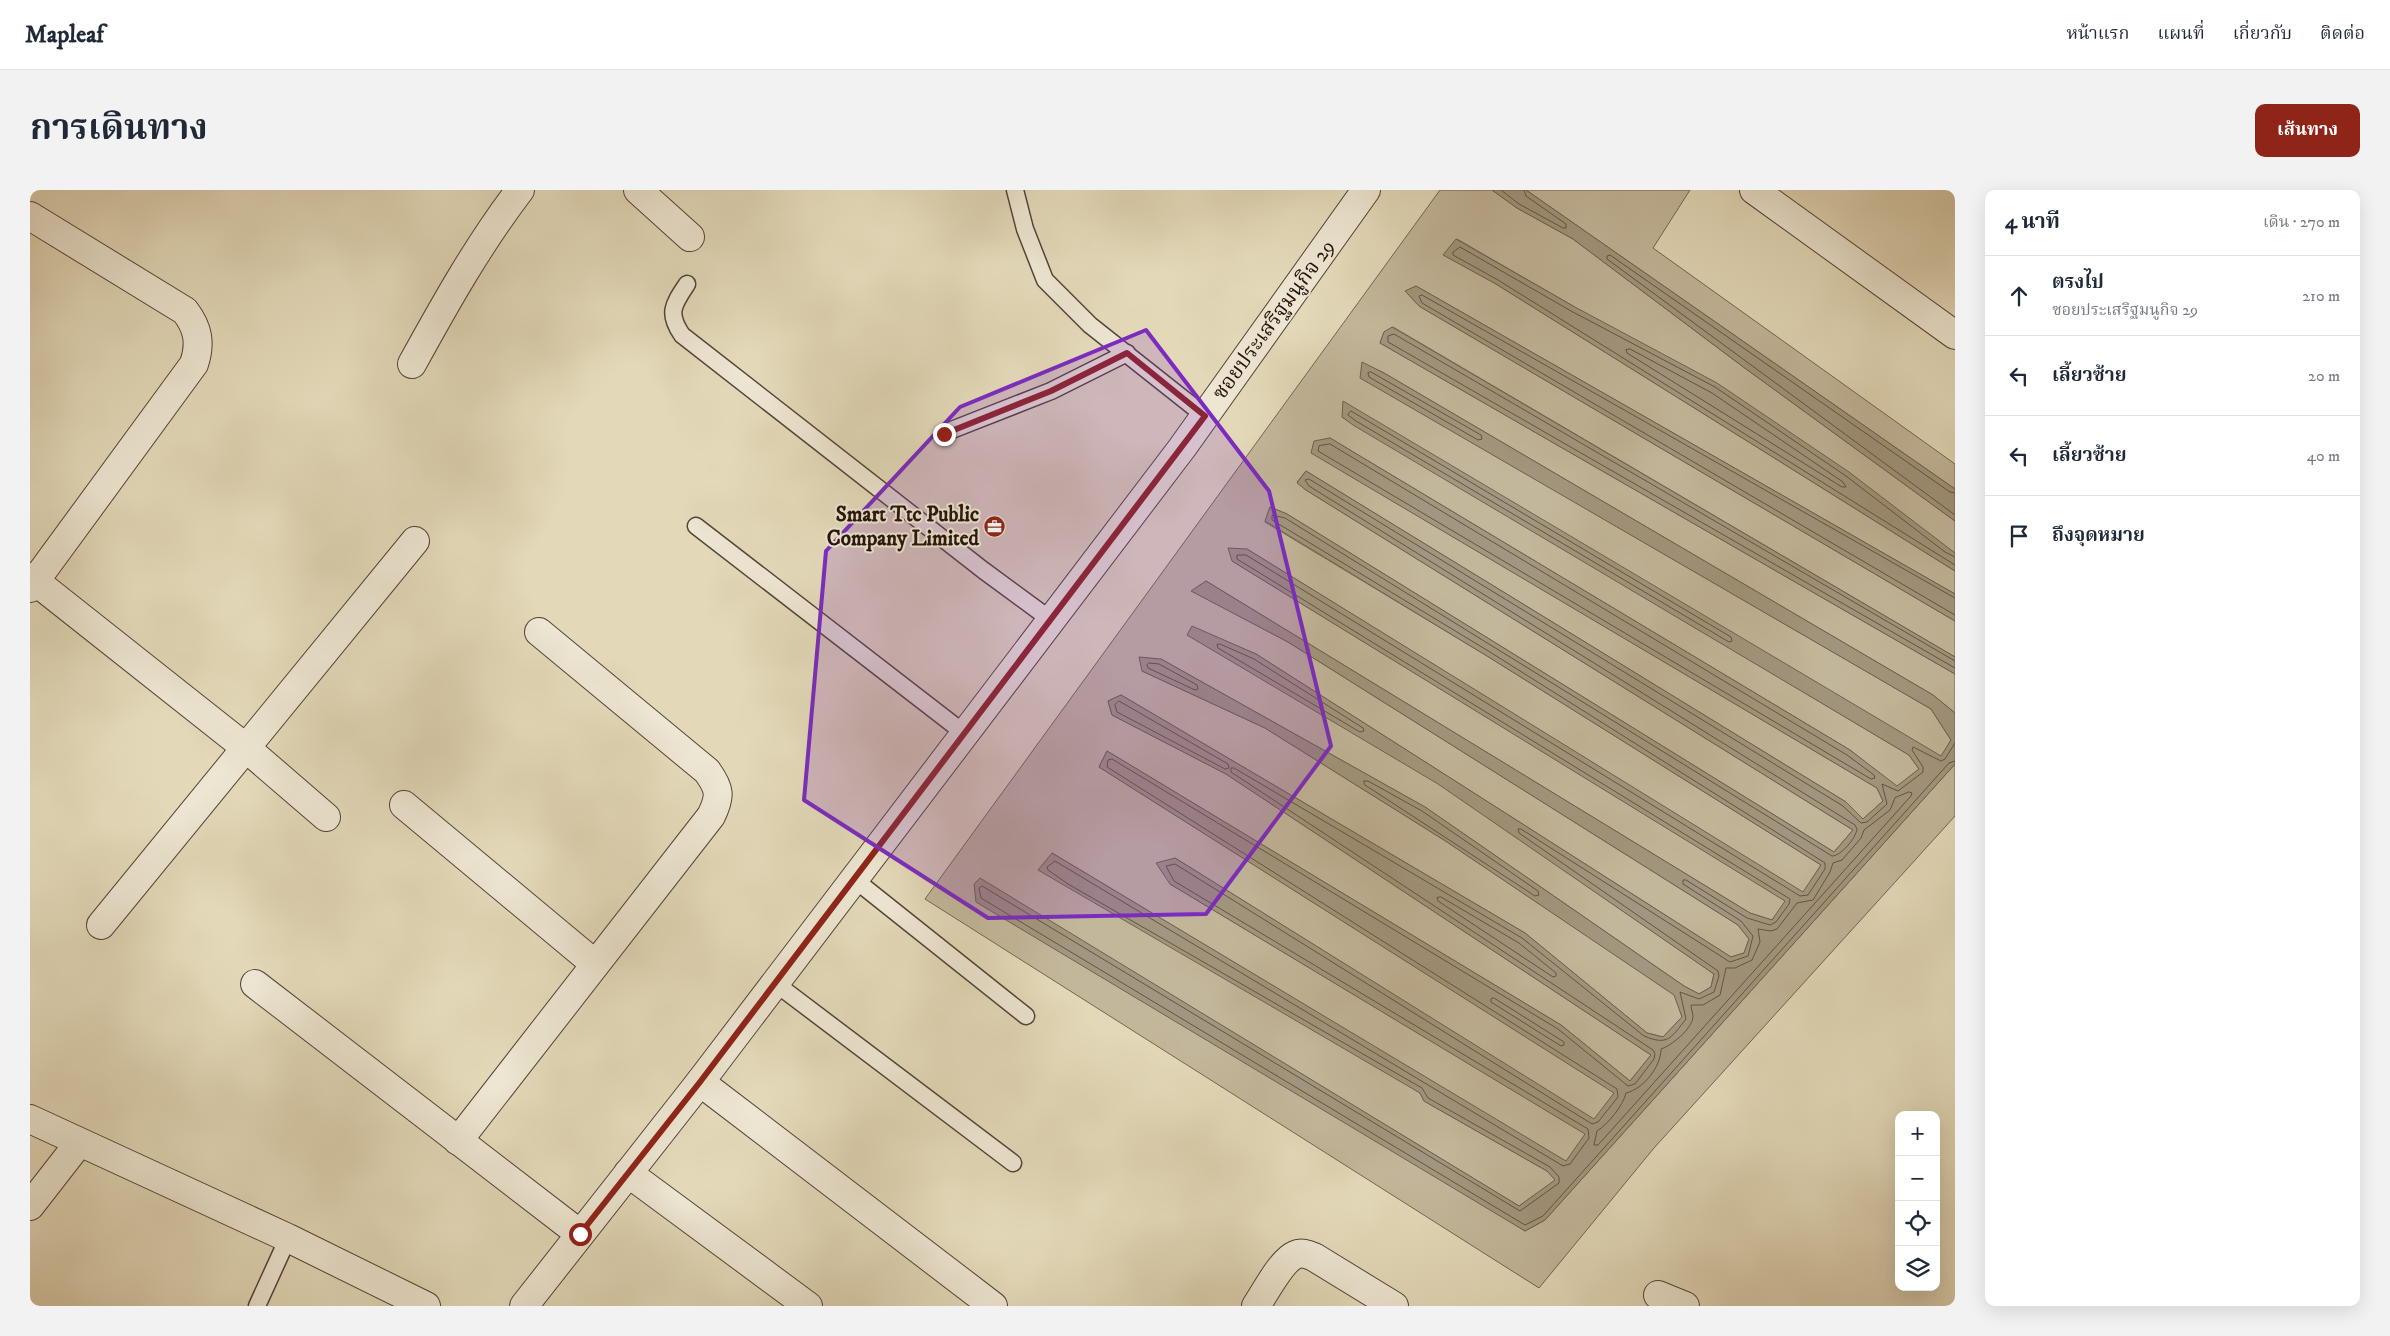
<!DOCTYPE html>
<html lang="th">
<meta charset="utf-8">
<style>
:root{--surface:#fff;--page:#f2f2f3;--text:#1f2937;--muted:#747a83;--line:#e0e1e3;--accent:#8f2418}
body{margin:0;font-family:"IM FELL DW Pica","Noto Serif Thai",serif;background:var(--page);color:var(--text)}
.controls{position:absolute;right:15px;bottom:15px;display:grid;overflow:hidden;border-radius:10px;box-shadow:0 5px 20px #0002}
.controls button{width:45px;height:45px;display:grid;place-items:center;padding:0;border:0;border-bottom:1px solid var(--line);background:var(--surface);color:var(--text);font:25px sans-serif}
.stop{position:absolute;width:15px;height:15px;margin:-11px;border:4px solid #8f2418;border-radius:50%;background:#fff}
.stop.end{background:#8f2418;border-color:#fff;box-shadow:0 1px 5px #0008}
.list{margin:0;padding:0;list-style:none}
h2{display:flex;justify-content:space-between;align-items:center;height:65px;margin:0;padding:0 20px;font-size:21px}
h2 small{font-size:16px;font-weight:400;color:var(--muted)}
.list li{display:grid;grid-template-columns:32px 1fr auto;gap:15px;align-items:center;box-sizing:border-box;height:80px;padding:0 20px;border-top:1px solid var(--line)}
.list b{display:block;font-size:19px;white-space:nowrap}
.list p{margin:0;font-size:16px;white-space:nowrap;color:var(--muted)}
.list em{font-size:16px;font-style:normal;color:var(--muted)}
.icon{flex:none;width:28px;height:28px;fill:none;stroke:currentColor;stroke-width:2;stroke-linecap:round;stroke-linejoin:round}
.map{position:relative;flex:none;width:1925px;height:1116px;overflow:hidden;border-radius:10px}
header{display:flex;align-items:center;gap:30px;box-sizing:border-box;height:70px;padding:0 25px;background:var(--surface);border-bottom:1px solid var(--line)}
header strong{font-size:24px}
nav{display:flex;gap:28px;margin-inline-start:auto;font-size:18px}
.intro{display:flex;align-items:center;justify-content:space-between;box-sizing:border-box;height:120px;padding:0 30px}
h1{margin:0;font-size:35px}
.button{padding:12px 22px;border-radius:10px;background:var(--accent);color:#fff;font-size:18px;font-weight:700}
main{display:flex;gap:30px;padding:0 30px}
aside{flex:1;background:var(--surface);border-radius:10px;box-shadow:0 5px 20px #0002}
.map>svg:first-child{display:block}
</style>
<header>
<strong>Mapleaf</strong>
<nav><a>หน้าแรก</a><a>แผนที่</a><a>เกี่ยวกับ</a><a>ติดต่อ</a></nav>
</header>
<div class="intro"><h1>การเดินทาง</h1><a class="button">เส้นทาง</a></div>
<main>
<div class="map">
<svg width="1925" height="1116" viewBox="0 0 1925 1116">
<rect width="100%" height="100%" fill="#e3d9b9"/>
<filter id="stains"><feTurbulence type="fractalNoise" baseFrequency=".004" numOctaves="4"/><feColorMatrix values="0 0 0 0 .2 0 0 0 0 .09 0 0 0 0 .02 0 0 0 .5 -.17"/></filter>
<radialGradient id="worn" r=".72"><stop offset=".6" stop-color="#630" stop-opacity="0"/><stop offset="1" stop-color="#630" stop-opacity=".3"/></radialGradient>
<g fill="#c3b79b" stroke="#746552">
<path d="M 1410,0 L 1462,0 L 1487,18 L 1543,49 L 1712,176 L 1925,331 L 1925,363 L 1543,116 L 1427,49 L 1414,65 L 1466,94 L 1925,381 L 1925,404 L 1386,96 L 1376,101 L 1389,116 L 1925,431 L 1925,467 L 1363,137 L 1354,142 L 1350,153 L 1925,484 L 1925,523 L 1903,505 L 1354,183 L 1332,173 L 1331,188 L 1901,519 L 1921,550 L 1911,567 L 1312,227 L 1879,565 L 1889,579 L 1867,597 L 1820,560 L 1300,248 L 1284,252 L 1282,263 L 1847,598 L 1853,611 L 1833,629 L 1816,612 L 1276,281 L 1267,292 L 1276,300 L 1823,640 L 1804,662 L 1257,324 L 1240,317 L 1235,332 L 1457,466 L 1791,675 L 1773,703 L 1217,359 L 1202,371 L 1756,711 L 1742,730 L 1720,723 L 1176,391 L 1162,401 L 1258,452 L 1708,735 L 1719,749 L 1714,763 L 1701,767 L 1226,464 L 1162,437 L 1158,445 L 1408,593 L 1684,784 L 1681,797 L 1669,804 L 1654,796 L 1395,617 L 1131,469 L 1112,481 L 1235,538 L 1414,650 L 1645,805 L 1652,827 L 1633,847 L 1617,843 L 1495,743 L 1091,505 L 1078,511 L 1082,525 L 1196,584 L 1621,865 L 1600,891 L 1531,835 L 1077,561 L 1069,577 L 1585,903 L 1564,930 L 1145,668 L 1140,694 L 1556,944 L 1536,972 L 1022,663 L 1390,903 L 1394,911 L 1517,981 L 1526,990 L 1489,1016 L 950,689 L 1495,1041 L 1515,1030 L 1925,574 L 1925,626 L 1624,958 L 1509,1098 L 895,709 Z"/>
<path d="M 1496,0 L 1660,0 L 1623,58 L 1925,274 L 1925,299 Z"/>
</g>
<g fill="#a2967e" stroke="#706250">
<path d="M 1462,0 L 1496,0 L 1925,299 L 1925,331 L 1712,176 L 1543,49 L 1487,18 Z"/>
<path d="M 1426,49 L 1543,116 L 1687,193 L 1819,282 L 1925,363 L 1925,381 L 1466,94 L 1413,65 Z"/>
<path d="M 1386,96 L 1925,404 L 1925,431 L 1389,116 L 1375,101 Z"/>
<path d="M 1362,137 L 1925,467 L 1925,484 L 1350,153 L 1354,142 Z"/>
<path d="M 1332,172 L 1354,183 L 1903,505 L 1925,523 L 1925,574 L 1515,1030 L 1495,1041 L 946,712 L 944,694 L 950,688 L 1489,1016 L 1525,990 L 1517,981 L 1394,911 L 1390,903 L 1008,680 L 1022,663 L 1536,971 L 1555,944 L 1140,694 L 1126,673 L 1145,668 L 1564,929 L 1584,903 L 1069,577 L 1077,561 L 1531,835 L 1600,891 L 1621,865 L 1196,584 L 1082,525 L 1078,511 L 1091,505 L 1495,743 L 1617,843 L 1633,847 L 1652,827 L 1644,805 L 1414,650 L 1235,538 L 1112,481 L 1109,467 L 1131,469 L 1395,617 L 1654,796 L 1669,804 L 1681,797 L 1684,784 L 1408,594 L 1157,445 L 1162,436 L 1226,464 L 1701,767 L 1714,763 L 1719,749 L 1708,735 L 1258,452 L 1161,401 L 1176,391 L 1720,723 L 1742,730 L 1755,711 L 1202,371 L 1198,358 L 1217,359 L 1773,702 L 1791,675 L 1457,466 L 1235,331 L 1240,317 L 1257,324 L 1804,662 L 1823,640 L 1276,300 L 1267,293 L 1276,281 L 1816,612 L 1833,629 L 1853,611 L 1847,598 L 1281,263 L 1284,251 L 1300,248 L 1820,560 L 1867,596 L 1889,579 L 1879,565 L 1323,235 L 1312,227 L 1313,211 L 1911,566 L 1921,550 L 1901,519 L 1330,188 Z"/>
</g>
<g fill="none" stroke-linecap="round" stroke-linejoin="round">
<g stroke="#635444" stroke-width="1">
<path d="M 1471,0 L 1489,14 L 1533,38 L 1536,38 L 1536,34 L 1496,6 L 1494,0"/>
<path d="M 1600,159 L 1682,203 L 1813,292 L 1816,297 L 1812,297 L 1597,163 L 1596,160 Z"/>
<path d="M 1341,182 L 1451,245 L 1452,249 L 1448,250 L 1339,187 L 1338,183 Z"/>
<path d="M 1321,221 L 1701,447 L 1702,451 L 1699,452 L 1326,231 L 1318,225 Z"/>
<path d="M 1300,254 L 1817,565 L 1844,585 L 1845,588 L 1841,589 L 1288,261 L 1289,256 Z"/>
<path d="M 1925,303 L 1920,302 L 1580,65 L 1577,66 L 1577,69 L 1925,325"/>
<path d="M 1925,367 L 1915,362 L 1816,286 L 1685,197 L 1541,121 L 1430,57 L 1423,62 L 1423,65 L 1468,90 L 1925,375"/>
<path d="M 1925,408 L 1392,105 L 1389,106 L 1392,113 L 1925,425"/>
<path d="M 1190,454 L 1224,469 L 1333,538 L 1334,541 L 1330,542 L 1188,458 L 1187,455 Z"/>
<path d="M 1925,471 L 1364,144 L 1358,146 L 1358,152 L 1925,478"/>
<path d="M 1119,473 L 1129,474 L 1167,495 L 1168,499 L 1165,500 L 1118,478 L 1117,475 Z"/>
<path d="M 1089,511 L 1198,574 L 1199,578 L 1195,579 L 1087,522 L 1085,515 Z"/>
<path d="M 1925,553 L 1915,569 L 1911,571 L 1883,557 L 1882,560 L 1893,577 L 1893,582 L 1868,601 L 1852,594 L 1857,614 L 1837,632 L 1831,633 L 1813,616 L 1279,289 L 1275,290 L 1279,296 L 1825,635 L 1827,639 C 1826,648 1811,666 1802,666 L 1255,328 L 1242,325 L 1242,330 L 1460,462 L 1795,673 L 1795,679 L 1778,705 L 1770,706 L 1216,365 L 1207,365 L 1207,369 L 1760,709 L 1759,714 L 1746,732 L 1740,735 L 1717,728 L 1656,690 L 1653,690 L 1653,694 L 1711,731 L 1723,746 L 1718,766 L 1700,772 L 1491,639 L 1488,639 L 1489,643 L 1688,781 L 1689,786 L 1684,802 L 1669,809 L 1650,802 L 1656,829 C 1641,848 1638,856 1614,846 L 1492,748 L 1204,578 L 1201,578 L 1201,582 L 1623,860 L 1625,864 L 1624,869 L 1605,894 L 1598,896 L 1528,839 L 1082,569 L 1078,570 L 1077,577 L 1587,899 L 1588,907 L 1568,932 L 1562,934 L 1145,674 L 1136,676 L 1144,691 L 1558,939 L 1559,948 L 1540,974 L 1533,976 L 1025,671 L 1017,677 L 1018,680 L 1038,694 L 1392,898 L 1398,908 L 1520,977 L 1529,987 L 1529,993 L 1490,1021 L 952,696 L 949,698 L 951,708 L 1495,1035 L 1513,1026 L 1919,573 L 1925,571"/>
<path d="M 1334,591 L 1338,591 L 1392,621 L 1508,701 L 1509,705 L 1505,706 L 1335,595 Z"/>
<path d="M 1879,602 L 1882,603 L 1881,606 L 1568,955 L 1564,955 L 1567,941 C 1578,934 1593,916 1596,903 C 1613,899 1631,877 1631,859 C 1641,856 1662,839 1663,827 C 1663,823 1661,819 1661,815 L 1673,815 L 1690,805 L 1696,778 L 1705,778 L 1722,770 L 1730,752 L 1728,739 L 1741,741 L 1747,739 L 1767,713 L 1783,710 L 1800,682 L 1803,673 L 1812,670 L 1831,648 L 1834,640 L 1860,620 L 1865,608 Z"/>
<path d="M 1411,707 L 1489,753 L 1526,783 L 1526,786 L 1523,787 L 1408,711 L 1407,708 Z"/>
<path d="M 1464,808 L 1534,852 L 1534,855 L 1531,856 L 1461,812 L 1461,809 Z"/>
</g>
<defs>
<g id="service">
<path d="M 985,0 L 995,39 L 1015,90 L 1060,135 L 1175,226"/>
<path d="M 657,94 C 643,115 637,123 652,145 L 953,380 L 1021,430"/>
<path d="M 914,243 L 1021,201 L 1097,163"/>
<path d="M 666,336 L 934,543"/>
<path d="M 824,689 L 996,826"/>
<path d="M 745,793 L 983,973"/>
<path d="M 227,1116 L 258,1048"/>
</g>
<g id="minor">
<path d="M 608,0 L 660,47"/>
<path d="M 1724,0 L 1925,145"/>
<path d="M 0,26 L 155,121 C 168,138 171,153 164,174 L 0,398"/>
<path d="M 382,174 C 415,114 448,55 490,0"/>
<path d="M 0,387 L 216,558 L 296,627"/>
<path d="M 374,615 L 565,774"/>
<path d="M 71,735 L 385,351"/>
<path d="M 225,794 L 550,1044"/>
<path d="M 670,892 L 963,1116"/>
<path d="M 0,929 L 258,1048 L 396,1116"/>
<path d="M 428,951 L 681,626 C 691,606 690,599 677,581 L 509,442"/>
<path d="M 598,983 L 778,1116"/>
<path d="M 0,1016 L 49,953"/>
<path d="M 1628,1105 L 1655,1116"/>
<path d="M 1226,1116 C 1235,1103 1251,1071 1265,1065 C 1271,1062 1277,1064 1284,1067 L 1364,1116"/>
</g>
<path id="tertiary" d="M 494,1116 L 670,892 L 1152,258 L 1336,0"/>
</defs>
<use href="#service" stroke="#544436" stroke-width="19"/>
<use href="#minor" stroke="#544436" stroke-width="30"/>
<use href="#tertiary" stroke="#544436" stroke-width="30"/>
<use href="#service" stroke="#ede6d2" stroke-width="16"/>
<use href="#minor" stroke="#ede6d2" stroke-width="28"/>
<use href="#tertiary" stroke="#ede6d2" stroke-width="28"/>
</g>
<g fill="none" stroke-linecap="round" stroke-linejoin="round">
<path stroke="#8f2418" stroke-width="6" d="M 550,1044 L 670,892 L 1175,226 L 1097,163 L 1021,201 L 914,244"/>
</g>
<path fill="#7b2cbf" fill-opacity="0.2" stroke="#7b2cbf" stroke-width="4" stroke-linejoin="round" d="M 1116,140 L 1239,301 L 1301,556 L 1176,724 L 958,728 L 774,610 L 796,361 L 930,217 Z"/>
<defs>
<symbol id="office-disc" viewBox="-11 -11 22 22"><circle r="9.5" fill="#8f2418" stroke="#ede6d2"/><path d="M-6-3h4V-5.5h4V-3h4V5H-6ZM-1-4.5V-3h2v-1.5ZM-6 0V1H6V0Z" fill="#fff"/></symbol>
</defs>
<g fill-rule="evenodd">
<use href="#office-disc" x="952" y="324" width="25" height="25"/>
</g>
<g text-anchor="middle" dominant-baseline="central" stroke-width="4" stroke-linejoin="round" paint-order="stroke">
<g font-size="21" fill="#24130a" stroke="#ede6d2">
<text transform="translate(1244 130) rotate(-54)">ซอยประเสริฐมนูกิจ 29</text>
</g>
<g font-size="21" font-weight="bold" fill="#24130a" stroke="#ede6d2" text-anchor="end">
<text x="949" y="325">Smart Ttc Public<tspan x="949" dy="24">Company Limited</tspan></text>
</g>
</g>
<rect width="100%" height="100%" filter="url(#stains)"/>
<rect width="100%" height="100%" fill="url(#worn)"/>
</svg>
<div class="controls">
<button>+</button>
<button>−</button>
<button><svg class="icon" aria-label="locate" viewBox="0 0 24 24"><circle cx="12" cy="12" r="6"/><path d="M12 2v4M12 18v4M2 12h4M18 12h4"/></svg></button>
<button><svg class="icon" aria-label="layers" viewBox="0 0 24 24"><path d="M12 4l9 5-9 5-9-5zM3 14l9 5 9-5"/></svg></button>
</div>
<div class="stop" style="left:550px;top:1044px"></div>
<div class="stop end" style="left:914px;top:244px"></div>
</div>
<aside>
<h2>4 นาที<small>เดิน · 270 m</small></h2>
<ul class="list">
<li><svg class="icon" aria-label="ahead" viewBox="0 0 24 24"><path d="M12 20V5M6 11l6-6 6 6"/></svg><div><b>ตรงไป</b><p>ซอยประเสริฐมนูกิจ 29</p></div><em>210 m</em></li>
<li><svg class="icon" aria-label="left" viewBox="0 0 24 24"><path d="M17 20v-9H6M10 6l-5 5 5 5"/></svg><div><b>เลี้ยวซ้าย</b></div><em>20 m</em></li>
<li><svg class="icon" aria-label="left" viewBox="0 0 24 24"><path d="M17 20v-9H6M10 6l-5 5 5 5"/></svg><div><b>เลี้ยวซ้าย</b></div><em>40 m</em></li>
<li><svg class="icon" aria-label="arrive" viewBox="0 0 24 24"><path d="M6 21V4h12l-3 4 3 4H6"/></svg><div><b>ถึงจุดหมาย</b></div></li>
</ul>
</aside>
</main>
